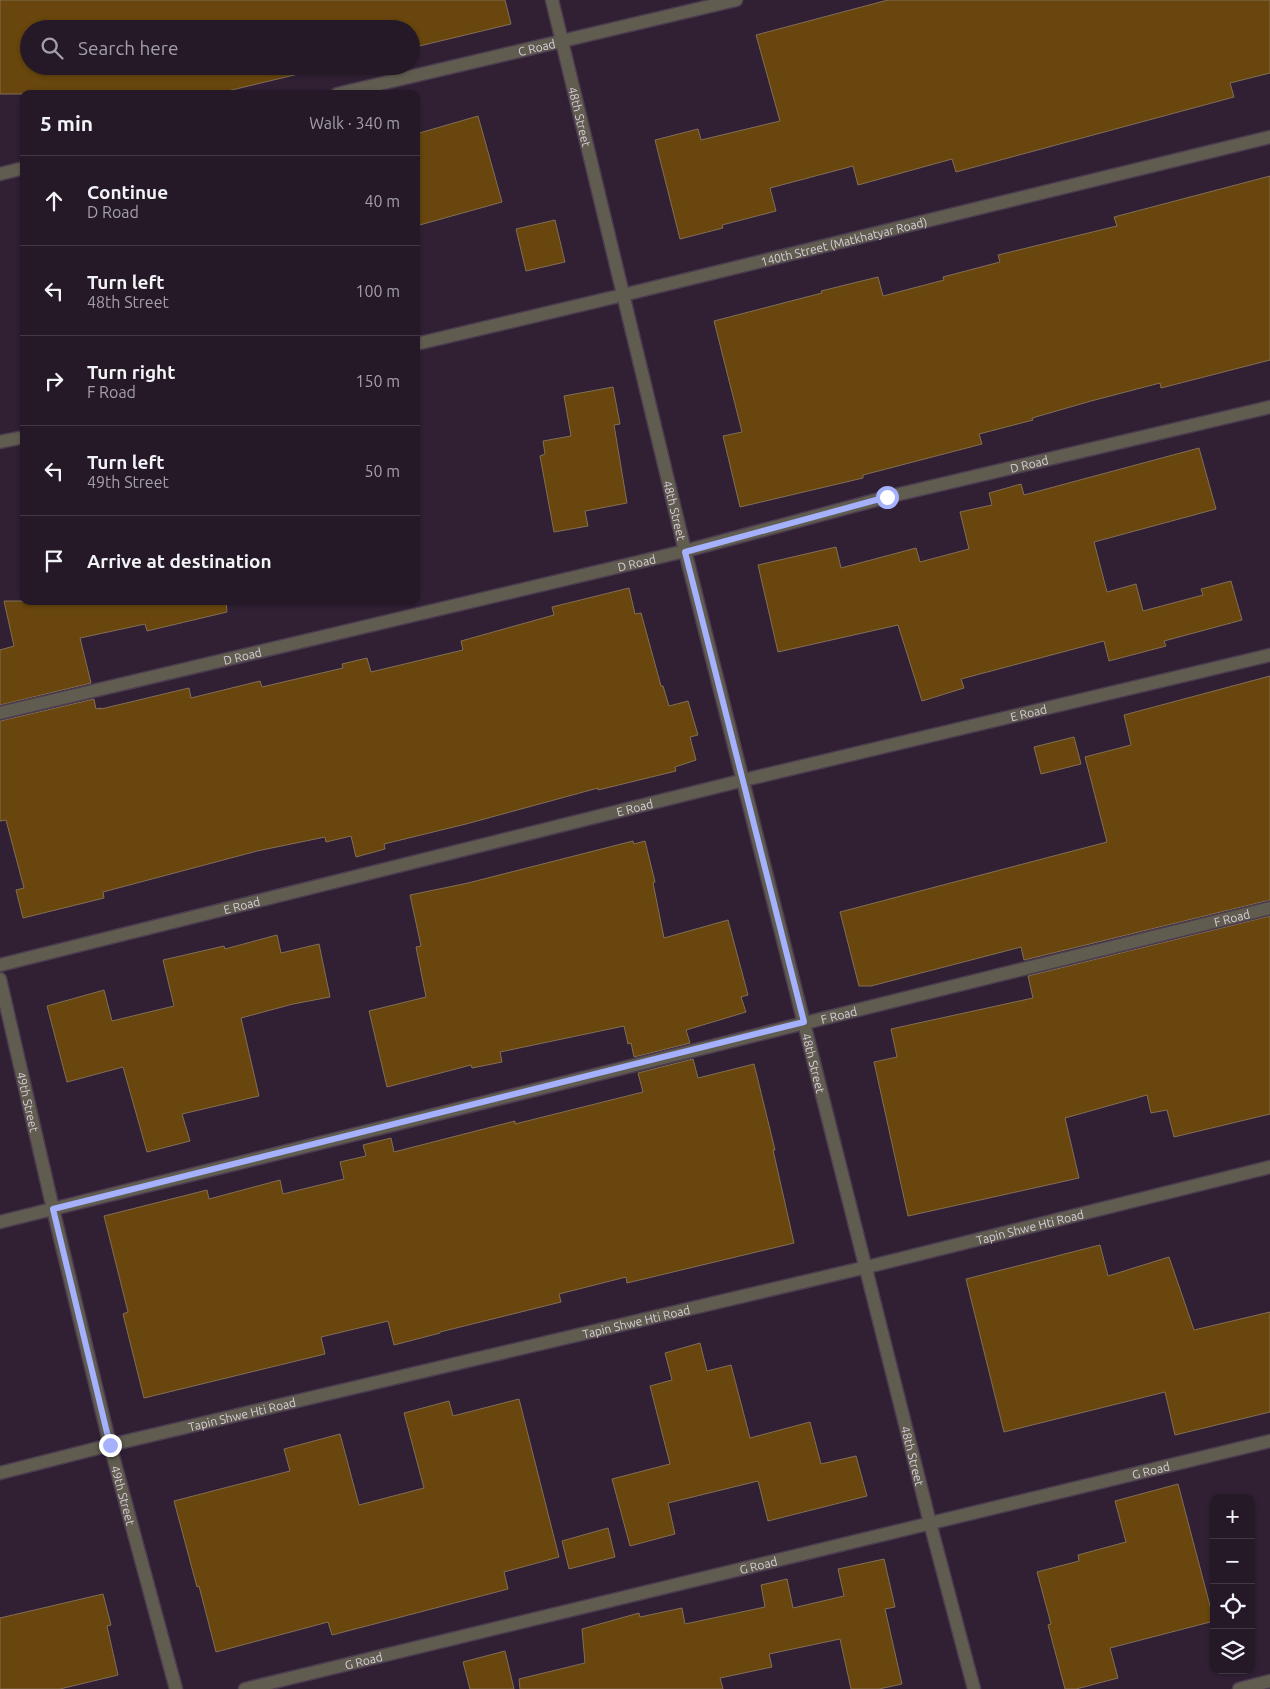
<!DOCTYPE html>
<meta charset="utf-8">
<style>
:root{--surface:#251827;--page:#2d212f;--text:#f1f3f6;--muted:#a3a0a7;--line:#423744}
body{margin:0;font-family:Ubuntu,sans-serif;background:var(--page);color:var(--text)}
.controls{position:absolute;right:15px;bottom:15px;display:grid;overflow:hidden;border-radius:10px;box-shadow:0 1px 4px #0004}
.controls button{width:45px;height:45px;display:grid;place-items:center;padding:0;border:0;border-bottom:1px solid var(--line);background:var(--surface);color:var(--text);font:25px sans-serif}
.stop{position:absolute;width:15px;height:15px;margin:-11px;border:4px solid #a5b1fc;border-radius:50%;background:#fff}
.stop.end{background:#a5b1fc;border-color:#fff;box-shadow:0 1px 5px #0008}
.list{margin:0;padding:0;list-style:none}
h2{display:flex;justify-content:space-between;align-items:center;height:65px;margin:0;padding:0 20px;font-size:21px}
h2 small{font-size:16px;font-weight:400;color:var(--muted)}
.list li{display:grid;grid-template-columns:32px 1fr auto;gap:15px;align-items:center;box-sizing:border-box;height:90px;padding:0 20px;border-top:1px solid var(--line)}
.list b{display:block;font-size:19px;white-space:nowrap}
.list p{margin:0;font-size:16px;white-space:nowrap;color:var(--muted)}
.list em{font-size:16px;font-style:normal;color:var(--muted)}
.icon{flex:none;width:28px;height:28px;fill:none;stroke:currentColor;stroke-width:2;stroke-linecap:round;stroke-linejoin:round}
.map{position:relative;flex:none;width:1270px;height:1689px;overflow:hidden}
.search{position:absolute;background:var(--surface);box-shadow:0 1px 4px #0004;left:20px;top:20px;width:400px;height:55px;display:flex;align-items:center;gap:12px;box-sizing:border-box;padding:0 18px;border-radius:28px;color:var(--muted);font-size:19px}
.panel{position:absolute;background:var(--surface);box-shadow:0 1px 4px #0004;left:20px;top:90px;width:400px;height:515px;border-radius:10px}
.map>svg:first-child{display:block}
</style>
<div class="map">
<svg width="1270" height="1689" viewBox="0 0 1270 1689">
<rect width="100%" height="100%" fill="#312034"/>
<g fill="#68460d" stroke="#826f56">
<path d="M 0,0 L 505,0 L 511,24 L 411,48 L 411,29 L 29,29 L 29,66 L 332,66 L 215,94 L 0,94 Z"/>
<path d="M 888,0 L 1270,0 L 1270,73 L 1230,83 L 1234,97 L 956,172 L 952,159 L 858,185 L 853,166 L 770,188 L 776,211 L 722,225 L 723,228 L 680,239 L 655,140 L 698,129 L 701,140 L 780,121 L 756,35 Z"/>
<path d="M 478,116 L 502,202 L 416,226 L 416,134 Z"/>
<path d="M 1270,176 L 1270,360 L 1161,388 L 1160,383 L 1091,401 L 1032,418 L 1033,420 L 979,434 L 982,444 L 863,475 L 863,478 L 740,507 L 723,436 L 742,432 L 714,321 L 822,293 L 821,291 L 878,277 L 883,296 L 944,280 L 943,277 L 1000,262 L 998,255 L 1117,226 L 1114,217 Z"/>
<path d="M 555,220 L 565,262 L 526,271 L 516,229 Z"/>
<path d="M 613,387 L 620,424 L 614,425 L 627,503 L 585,511 L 588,526 L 554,532 L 540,456 L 545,454 L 543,441 L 571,436 L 564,396 Z"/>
<path d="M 1199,448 L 1216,509 L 1094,542 L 1107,592 L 1136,584 L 1143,611 L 1203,595 L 1201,589 L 1231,581 L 1242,620 L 1164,641 L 1166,646 L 1109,661 L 1104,641 L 961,679 L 964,688 L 922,701 L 898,625 L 778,652 L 758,565 L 836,547 L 841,568 L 916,548 L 920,562 L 969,549 L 960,512 L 992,505 L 989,493 L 1021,484 L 1024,495 Z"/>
<path d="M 629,588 L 635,614 L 641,613 L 661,686 L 663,686 L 669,706 L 688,701 L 698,735 L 690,737 L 696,760 L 675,767 L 676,771 L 598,790 L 598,788 L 466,824 L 384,844 L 385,849 L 356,857 L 351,836 L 326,842 L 325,837 L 257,851 L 103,892 L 104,898 L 23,918 L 16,890 L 24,888 L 6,820 L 0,821 L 0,721 L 94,699 L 96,709 L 101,708 L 101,709 L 189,688 L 191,698 L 260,681 L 262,687 L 343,668 L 342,664 L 367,658 L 371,672 L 463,650 L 461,641 L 554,615 L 552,607 Z"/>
<path d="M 4,601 L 226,601 L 227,612 L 147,631 L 145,624 L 80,638 L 91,683 L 0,705 L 0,650 L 14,646 Z"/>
<path d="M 1270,676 L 1270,900 L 1024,960 L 1021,947 L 871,986 L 859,986 L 840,912 L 1107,842 L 1085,757 L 1131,745 L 1124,715 Z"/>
<path d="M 1074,737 L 1081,764 L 1041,774 L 1034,747 Z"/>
<path d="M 633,841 L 634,844 L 645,841 L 655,882 L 653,883 L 664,938 L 728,920 L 748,995 L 741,997 L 746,1012 L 686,1030 L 690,1043 L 634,1057 L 631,1043 L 628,1044 L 624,1026 L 500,1052 L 502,1062 L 472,1068 L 471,1065 L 387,1087 L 369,1011 L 426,997 L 416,947 L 421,946 L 410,895 L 468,883 Z"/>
<path d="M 1270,916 L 1270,1114 L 1174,1137 L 1167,1110 L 1151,1113 L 1147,1095 L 1065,1118 L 1079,1178 L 908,1216 L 874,1062 L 897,1057 L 891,1029 L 1033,998 L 1028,976 Z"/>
<path d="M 277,935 L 281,953 L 319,944 L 330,997 L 293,1004 L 241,1018 L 259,1096 L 182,1114 L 190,1141 L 147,1152 L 123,1067 L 67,1082 L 47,1006 L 104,990 L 112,1021 L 174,1006 L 163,960 L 224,946 L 225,949 Z"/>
<path d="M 693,1059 L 698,1078 L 754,1064 L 775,1150 L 773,1150 L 794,1243 L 627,1283 L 626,1277 L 559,1294 L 561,1302 L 440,1332 L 440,1333 L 394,1345 L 388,1321 L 321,1337 L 325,1354 L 144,1398 L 123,1314 L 128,1312 L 104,1216 L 207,1190 L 209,1199 L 280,1180 L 283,1194 L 344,1179 L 340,1162 L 366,1156 L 363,1145 L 391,1138 L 394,1152 L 515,1121 L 515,1124 L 643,1092 L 638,1073 Z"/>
<path d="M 1100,1245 L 1108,1276 L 1169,1257 L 1194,1330 L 1270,1312 L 1270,1412 L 1175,1435 L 1165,1392 L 1004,1432 L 966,1279 Z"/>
<path d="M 700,1343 L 707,1371 L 731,1365 L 750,1438 L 810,1422 L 821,1464 L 856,1456 L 867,1496 L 768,1521 L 758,1481 L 668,1503 L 675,1534 L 630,1546 L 612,1479 L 670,1464 L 650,1386 L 672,1380 L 665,1353 Z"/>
<path d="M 519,1399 L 559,1557 L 504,1572 L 508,1589 L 332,1635 L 328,1622 L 216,1652 L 199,1586 L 197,1587 L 174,1501 L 290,1471 L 284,1449 L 340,1434 L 359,1505 L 424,1488 L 404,1413 L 449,1401 L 453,1416 Z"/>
<path d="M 1178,1484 L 1214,1621 L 1110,1648 L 1118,1678 L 1076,1689 L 1065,1689 L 1048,1625 L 1051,1624 L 1037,1572 L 1079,1561 L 1078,1555 L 1126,1542 L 1115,1501 Z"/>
<path d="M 608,1528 L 615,1557 L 569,1569 L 562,1541 Z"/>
<path d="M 884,1559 L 895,1607 L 885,1609 L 902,1684 L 879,1689 L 851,1689 L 840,1639 L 769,1654 L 772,1667 L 720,1678 L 723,1689 L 520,1689 L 519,1679 L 585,1663 L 582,1629 L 639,1613 L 640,1617 L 682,1608 L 685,1624 L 765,1607 L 761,1585 L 787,1579 L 793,1608 L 844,1596 L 838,1569 Z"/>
<path d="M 103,1594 L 111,1625 L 107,1626 L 118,1675 L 60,1689 L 0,1689 L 0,1618 Z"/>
<path d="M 505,1651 L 514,1689 L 470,1689 L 463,1662 Z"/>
</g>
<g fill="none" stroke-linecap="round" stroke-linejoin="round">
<defs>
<g id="minor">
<path id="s1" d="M 552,0 L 685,551 L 930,1523 L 974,1689"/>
<path id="s2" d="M 337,94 L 736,0"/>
<path d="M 0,174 L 24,168"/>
<path id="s3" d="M 416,344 L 623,295 L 1270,137"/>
<path d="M 0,442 L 24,437"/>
<path id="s4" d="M 0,713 L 685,551 L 887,497 L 1270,407"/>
<path id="s5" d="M 0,965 L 744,780 L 1270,655"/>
<path id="s6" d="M 0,979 L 53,1209 L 110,1445 L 176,1689"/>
<path id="s7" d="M 0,1222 L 1270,908"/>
<path id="s8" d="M 0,1473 L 110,1445 L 867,1267 L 1270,1167"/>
<path id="s9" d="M 245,1689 L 1270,1441"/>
<path d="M 1239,1689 L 1270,1681"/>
</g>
</defs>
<use href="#minor" stroke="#4c3c4f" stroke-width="15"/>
<use href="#minor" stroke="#605d50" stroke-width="12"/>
</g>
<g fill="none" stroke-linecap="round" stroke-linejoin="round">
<path stroke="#a5b1fc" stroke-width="6" d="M 110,1445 L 53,1209 L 804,1022 L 685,552 L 887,497"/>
</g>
<g text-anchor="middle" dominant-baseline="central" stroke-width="5" stroke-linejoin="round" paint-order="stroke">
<g font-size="12" fill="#d9cddb" stroke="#312034">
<text stroke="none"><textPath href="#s2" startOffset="205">C Road</textPath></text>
<text stroke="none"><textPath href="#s1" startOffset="120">48th Street</textPath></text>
<text stroke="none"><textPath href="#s3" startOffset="440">140th Street (Matkhatyar Road)</textPath></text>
<text stroke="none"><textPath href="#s4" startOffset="1059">D Road</textPath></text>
<text stroke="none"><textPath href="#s1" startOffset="525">48th Street</textPath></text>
<text stroke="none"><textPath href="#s4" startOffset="654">D Road</textPath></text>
<text stroke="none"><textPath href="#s4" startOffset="249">D Road</textPath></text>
<text stroke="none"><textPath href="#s5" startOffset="1059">E Road</textPath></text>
<text stroke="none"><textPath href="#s5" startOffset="654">E Road</textPath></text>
<text stroke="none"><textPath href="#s5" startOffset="249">E Road</textPath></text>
<text stroke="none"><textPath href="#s7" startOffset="1269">F Road</textPath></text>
<text stroke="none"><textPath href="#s7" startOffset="864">F Road</textPath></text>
<text stroke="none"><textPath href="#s1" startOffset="1095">48th Street</textPath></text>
<text stroke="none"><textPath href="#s6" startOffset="126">49th Street</textPath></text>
<text stroke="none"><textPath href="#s8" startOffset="1059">Tapin Shwe Hti Road</textPath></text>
<text stroke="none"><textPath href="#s8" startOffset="654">Tapin Shwe Hti Road</textPath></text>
<text stroke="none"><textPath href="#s8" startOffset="249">Tapin Shwe Hti Road</textPath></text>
<text stroke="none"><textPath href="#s1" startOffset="1500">48th Street</textPath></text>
<text stroke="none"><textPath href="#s9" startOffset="932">G Road</textPath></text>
<text stroke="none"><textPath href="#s6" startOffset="531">49th Street</textPath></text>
<text stroke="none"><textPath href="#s9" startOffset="528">G Road</textPath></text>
<text stroke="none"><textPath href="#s9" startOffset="122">G Road</textPath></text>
</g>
</g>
</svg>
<div class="controls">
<button>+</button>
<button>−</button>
<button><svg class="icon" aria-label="locate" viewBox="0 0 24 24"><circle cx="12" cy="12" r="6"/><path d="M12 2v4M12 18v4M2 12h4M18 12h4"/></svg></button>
<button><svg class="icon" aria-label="layers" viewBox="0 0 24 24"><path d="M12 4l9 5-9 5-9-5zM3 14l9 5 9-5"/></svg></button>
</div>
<div class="stop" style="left:887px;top:497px"></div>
<div class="stop end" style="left:110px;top:1445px"></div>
<div class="search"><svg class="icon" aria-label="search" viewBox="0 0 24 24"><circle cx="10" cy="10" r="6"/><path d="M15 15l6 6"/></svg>Search here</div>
<section class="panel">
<h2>5 min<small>Walk · 340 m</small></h2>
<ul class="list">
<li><svg class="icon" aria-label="ahead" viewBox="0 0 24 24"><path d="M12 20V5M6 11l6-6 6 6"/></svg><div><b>Continue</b><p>D Road</p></div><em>40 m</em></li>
<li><svg class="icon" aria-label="left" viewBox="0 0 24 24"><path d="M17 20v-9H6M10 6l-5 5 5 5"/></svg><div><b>Turn left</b><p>48th Street</p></div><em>100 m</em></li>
<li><svg class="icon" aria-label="right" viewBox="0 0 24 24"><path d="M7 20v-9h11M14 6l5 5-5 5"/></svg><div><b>Turn right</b><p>F Road</p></div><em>150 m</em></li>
<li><svg class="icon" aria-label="left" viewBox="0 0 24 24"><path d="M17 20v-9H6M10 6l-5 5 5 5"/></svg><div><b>Turn left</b><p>49th Street</p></div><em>50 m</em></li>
<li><svg class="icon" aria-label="arrive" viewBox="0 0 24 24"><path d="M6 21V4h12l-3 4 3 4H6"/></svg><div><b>Arrive at destination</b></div></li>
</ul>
</section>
</div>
